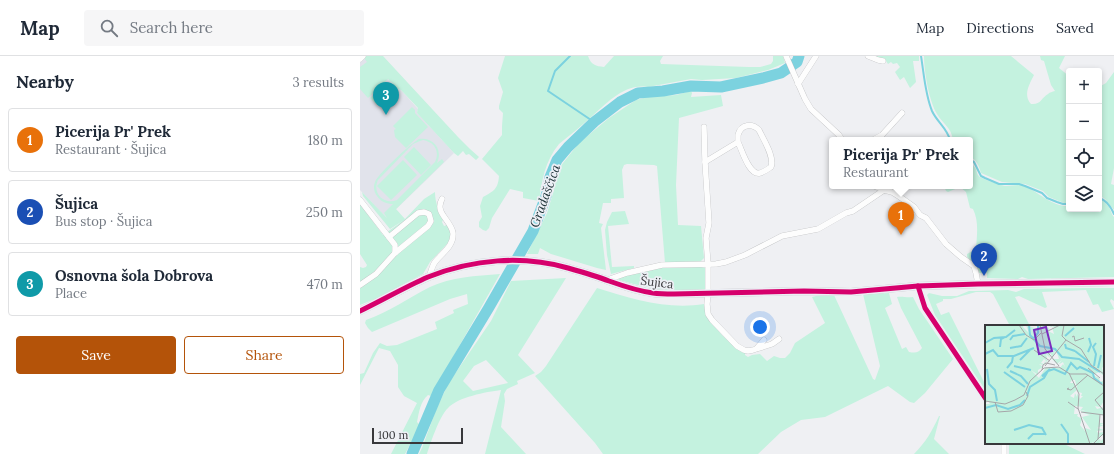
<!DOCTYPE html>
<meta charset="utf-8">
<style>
:root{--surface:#fff;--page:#f6f6f7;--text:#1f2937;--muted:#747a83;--line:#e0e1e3;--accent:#b45309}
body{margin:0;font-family:Lora,serif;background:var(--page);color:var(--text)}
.controls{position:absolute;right:12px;top:12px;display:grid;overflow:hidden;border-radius:4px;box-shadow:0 2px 6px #0003}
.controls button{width:36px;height:36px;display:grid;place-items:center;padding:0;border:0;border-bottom:1px solid var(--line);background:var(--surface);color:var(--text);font:20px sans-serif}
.scale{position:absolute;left:12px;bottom:10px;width:91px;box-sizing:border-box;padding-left:4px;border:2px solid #38383b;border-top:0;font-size:11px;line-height:14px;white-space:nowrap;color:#38383b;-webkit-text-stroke:3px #edeff5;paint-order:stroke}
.you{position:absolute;left:400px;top:271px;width:14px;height:14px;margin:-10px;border:3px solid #fff;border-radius:50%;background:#1a73e8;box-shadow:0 0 0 6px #1a73e833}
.badge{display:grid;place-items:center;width:26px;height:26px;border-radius:50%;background:var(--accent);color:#fff;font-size:13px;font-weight:700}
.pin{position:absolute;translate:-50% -33px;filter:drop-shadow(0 1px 2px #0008)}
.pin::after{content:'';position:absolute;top:21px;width:14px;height:12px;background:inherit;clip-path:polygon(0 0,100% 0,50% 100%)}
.popup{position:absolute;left:469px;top:81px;width:144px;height:52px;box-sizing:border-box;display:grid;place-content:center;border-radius:4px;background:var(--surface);filter:drop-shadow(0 1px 3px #0005);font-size:13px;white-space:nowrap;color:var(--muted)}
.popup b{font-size:15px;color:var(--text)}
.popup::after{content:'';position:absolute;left:50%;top:100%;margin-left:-8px;border:8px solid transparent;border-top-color:var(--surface)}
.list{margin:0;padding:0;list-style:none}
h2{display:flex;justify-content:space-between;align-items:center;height:52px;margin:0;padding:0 16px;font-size:17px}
h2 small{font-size:13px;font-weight:400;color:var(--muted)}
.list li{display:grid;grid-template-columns:26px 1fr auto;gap:12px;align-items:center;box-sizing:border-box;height:64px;margin:0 8px 8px;padding:0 8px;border:1px solid var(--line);border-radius:4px}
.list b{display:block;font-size:15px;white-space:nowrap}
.list p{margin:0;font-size:13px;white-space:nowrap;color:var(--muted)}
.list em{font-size:13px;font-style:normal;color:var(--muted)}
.actions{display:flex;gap:8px;padding:12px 16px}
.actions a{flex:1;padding:9px 0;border:1px solid var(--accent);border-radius:4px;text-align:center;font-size:14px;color:var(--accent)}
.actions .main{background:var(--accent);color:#fff}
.icon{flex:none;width:22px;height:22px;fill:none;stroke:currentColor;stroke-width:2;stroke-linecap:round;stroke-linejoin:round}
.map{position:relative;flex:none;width:754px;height:398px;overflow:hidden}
header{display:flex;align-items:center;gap:24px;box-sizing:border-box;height:56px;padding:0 20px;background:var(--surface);border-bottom:1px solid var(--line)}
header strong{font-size:19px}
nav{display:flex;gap:22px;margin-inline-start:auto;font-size:14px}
.search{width:280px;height:36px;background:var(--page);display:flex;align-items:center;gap:10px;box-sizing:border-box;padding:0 14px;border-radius:4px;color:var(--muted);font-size:15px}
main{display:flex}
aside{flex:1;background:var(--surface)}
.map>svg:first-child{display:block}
</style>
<header>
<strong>Map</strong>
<div class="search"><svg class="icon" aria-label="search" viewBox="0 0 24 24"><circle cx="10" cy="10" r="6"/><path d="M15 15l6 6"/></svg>Search here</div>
<nav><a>Map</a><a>Directions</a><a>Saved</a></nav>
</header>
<main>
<aside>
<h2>Nearby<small>3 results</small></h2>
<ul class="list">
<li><span class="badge" style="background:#e8710a">1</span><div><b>Picerija Pr' Prek</b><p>Restaurant · Šujica</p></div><em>180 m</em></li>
<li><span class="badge" style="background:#1a4fb4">2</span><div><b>Šujica</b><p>Bus stop · Šujica</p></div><em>250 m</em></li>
<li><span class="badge" style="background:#0f9aa8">3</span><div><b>Osnovna šola Dobrova</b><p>Place</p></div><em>470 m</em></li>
</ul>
<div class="actions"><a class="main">Save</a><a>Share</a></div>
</aside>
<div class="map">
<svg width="754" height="398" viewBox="0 0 754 398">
<rect width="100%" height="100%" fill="#eff0f3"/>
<path fill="#e1e3eb" d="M 4,2 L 9,4 L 38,33 L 41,34 L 58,53 L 57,57 L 94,97 L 27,162 L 0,134 L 0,5 Z"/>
<g fill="#c4f2df" fill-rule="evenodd">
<path d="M 6,0 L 23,0 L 98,81 L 110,93 L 119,101 L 116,104 L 109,98 L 106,99 L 103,95 L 98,100 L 94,97 L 57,57 L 58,52 L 41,34 L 38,33 L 28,23 L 8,42 L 0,33 L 0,11 L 7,6 L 4,2 Z"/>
<path d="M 145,0 L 228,0 C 231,9 236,10 244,11 L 254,0 L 303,0 L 300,5 L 301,8 L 389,11 L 400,11 L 411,8 L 413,5 L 413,0 L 423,0 L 425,7 L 408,14 L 376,22 L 342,24 L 331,23 L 288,31 C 264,27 246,48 230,62 C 220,71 209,80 199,88 C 185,105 182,124 179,145 L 163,142 L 163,136 L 150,133 L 132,162 L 129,172 L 126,175 L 123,174 L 119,171 L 119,166 L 122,161 L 120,150 L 123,141 C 134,135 138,133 139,120 L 122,103 L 142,79 L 142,70 L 143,57 L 139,53 L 139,50 L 143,36 L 138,22 Z"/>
<path d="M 510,0 L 559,0 L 559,5 L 553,5 L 556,26 L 550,32 L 544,21 L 540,24 L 535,16 L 540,11 L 537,7 L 533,8 L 531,6 L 528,8 L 524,2 L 517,3 Z"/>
<path d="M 564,0 L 651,0 L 674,19 C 669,29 663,39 671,48 C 681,49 681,42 688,38 C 690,36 692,36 695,35 L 691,29 L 684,5 L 681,4 L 680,0 L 705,0 L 699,12 L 709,20 L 709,147 L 704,147 L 689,141 L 683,135 L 665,128 L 642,126 L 621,117 C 619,110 617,104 610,101 L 610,84 L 593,84 C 591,71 583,68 577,58 C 569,45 564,15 564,0 Z"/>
<path d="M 754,16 L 754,112 L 751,128 L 754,129 L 754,154 L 745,143 L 739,139 L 739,31 L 746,27 Z"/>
<path d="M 27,26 L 34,33 L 17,49 L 10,42 Z"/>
<path d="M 331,35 L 332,37 L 331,41 L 361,39 L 363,50 L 319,62 L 316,129 L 318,169 L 341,170 L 344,202 L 340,206 L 305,207 L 297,110 L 294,109 L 267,108 L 264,109 L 262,114 L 264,142 L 251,143 L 251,147 L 243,147 L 239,167 L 243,168 L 241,172 L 246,214 L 237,212 L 201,201 L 191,198 L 180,192 L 178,198 L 167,198 L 187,157 L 194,134 L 195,120 L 203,107 L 219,87 L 249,62 L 276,44 L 291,40 L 304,40 L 316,39 Z"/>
<path d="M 52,51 L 55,54 L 55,57 L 68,71 L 46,92 L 35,81 L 34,74 L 36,73 L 33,70 Z"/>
<path d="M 59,83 C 74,81 83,94 77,107 L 82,103 L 84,106 L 36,153 L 45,163 L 64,143 L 75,136 C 75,147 79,155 83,164 L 82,166 L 84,170 L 87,169 L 91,176 L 90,184 L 88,187 L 70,206 L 63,218 L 15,243 L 0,249 L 0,211 L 3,212 L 6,211 L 7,209 L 0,198 L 0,148 L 23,179 L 44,164 L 30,173 L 3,140 L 2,136 L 27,162 L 24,157 L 33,148 C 27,148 21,146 17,140 C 14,136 13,131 15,126 C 18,118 52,86 59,83 ZM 63,84 C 75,86 80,96 75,106 L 37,144 C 23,149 12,137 18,124 L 53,88 L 60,85 Z"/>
<path d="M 54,91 L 71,109 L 61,119 L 44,101 Z"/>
<path d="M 43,104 L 57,119 L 31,144 L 17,130 Z"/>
<path d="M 610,106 C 612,108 614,110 616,113 C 617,116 617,119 620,121 C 623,123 642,130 646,130 C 652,130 658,128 664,130 C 679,136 692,151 709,150 L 709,153 L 739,153 L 739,143 L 740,143 C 743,145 746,147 748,150 C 751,153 751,158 754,161 L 754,221 L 668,223 L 662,221 L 658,223 L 627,222 L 627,217 L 619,217 L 616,209 L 607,201 L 607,198 L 616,193 C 617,179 619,165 613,153 L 610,152 L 606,136 L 600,131 L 588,136 L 586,135 L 584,130 L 610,130 Z"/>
<path d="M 265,155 L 269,168 L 248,170 L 252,211 L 274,210 L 274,212 L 251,218 L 247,199 L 245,174 L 247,166 L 252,156 Z"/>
<path d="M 340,211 L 346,212 L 346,234 C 328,234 310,235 292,232 C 281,230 270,227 259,224 L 258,223 L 261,221 L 301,212 Z"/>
<path d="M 140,218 L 71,340 L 68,339 C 60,346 59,356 57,366 L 60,369 L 45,398 L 31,398 L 57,347 L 44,340 L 38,331 L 38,309 L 30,295 L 19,292 L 0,329 L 0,318 L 4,317 L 13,297 L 20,287 L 27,290 L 37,289 L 77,273 L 75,266 L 94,257 L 93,254 L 108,248 L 107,238 L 90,243 L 12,276 L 8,272 L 5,267 L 6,264 C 29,256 48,242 70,231 C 91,221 116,220 140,218 Z"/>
<path d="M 206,222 L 158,299 L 175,317 L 157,325 L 158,328 L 147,333 L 144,338 L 145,345 L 141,371 L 166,398 L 125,398 L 141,334 C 126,336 98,341 88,352 C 79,361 71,386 67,398 L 59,398 L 62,392 L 76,354 L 88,328 L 131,265 L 151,225 ZM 126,304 L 148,327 L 113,335 L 103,325 L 114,310 Z"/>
<path d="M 237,232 C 272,243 308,254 344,248 L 346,260 L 362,279 L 378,293 L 385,297 L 385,299 L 388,301 L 392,299 L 400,298 L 407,305 L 414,300 L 420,302 L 425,302 L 430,297 L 435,287 L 465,267 L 452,241 L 456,240 L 474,239 L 513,323 L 515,324 L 520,310 L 503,238 L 529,237 L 532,248 L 525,252 L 542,293 L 546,291 L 549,296 C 556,297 558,297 562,292 L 541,252 L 537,241 C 542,240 547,242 553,241 L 559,253 L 593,303 L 565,337 L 554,347 L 550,346 L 528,330 L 465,361 L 441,364 L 421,376 L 398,398 L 243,398 L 235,387 L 175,320 L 181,316 L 186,310 Z"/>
<path d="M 724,232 L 754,232 L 754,245 L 751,243 L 750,245 L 754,253 L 742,256 L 738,248 L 733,249 L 726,234 L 682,236 L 687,251 L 685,252 L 659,240 L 655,241 L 670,270 L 650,270 L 633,238 L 630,236 L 616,236 L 591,243 L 583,243 L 583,245 L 576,248 L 581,259 L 589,256 L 626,330 L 626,335 L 575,259 L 567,239 L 569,237 L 582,240 L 597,240 L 609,235 L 615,235 L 648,234 L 656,236 L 664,233 Z"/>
<path d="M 579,360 L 580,360 L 574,383 L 589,398 L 554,398 C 566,386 572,375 579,360 Z"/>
<path d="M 649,387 L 702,387 L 725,398 L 649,398 Z"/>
</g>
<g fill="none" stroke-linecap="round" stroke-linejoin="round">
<g stroke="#7cd2df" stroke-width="2">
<path d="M 210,0 L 195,15 L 188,35 L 234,66"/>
<path d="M 561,0 C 564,18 565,38 572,55 C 577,66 587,72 590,84"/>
<path d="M 610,104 L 614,106 L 621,120 L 625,122 L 639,128 L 659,128 L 665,130 L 682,137 L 687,142 L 697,146 L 703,148 L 709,148"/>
<path d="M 739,142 C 746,144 751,151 754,158"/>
</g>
<path stroke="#7cd2df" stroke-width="11" d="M 52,398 L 79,334 L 128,253 L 173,175 L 186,140 L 190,121 L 197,104 L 208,91 L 234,66 L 260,46 L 278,37 L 303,35 L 331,30 L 361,31 L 403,22 L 421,17 L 437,6 L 439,0"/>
<defs>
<g id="minor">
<path d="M 426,0 L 445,43 L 451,53 L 479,79 L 482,84"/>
<path d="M 508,0 L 518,4 L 523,5"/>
<path d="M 0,3 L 3,0"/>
<path d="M 438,28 L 456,0"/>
<path d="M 344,71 L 345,106 L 349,167 L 346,182 L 348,208 L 348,238 L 347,248 L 348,258 L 352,264 L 377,290 L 384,294 L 388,295 L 393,294 L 412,288 L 419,283"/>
<path d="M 513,84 L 522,79 L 542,57"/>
<path d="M 345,106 L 378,86 C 378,83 378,81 378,79 C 381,68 392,67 399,74 C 403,83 415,101 411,111 C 408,113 404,116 400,117 C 389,120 382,94 378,86"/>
<path d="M 514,130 L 524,134 L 532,136 L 540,141 L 554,151 L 560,159 L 566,162 L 586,188 L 601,201 L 614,210 L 616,217 L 618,228"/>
<path d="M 0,144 L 35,189 L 35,197"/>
<path d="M 69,221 C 71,216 72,210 75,206 C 82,197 94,190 93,177 C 91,164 74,157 82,143"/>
<path d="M 247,224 L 267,217 L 302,209 L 356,208 L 366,206 L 385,199 L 422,180 L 458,173 L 486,157 L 493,155 L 524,134"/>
<path d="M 0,229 L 16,218 L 35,197 L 68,170 L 71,165 L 69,158 L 64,156 L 58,157 L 29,181"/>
<path d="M 558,230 L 565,252 L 626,343"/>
<path d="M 397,292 L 404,284"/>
<path d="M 644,398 L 644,387"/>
</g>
<path id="tertiary" d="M 0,255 C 23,244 45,231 68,221 C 113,203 162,199 208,212 C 222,216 236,220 249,225 C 263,230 278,235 293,237 C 300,238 307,238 314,238 L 444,235 L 491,236 L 558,230 L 618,228 L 754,226"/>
</defs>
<use href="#minor" stroke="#babbbd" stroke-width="6"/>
<use href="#tertiary" stroke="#babbbd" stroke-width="8"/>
<use href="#minor" stroke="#fdfdfd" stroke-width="5.5"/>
<use href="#tertiary" stroke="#fdfdfd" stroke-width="7"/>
<defs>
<g id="cycleway">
<path d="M 558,230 L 565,252 L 626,343"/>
<path d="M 0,255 C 23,244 45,231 68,221 C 113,203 162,199 208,212 C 222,216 236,220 249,225 C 263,230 278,235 293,237 C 300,238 307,238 314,238 L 444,235 L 491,236 L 558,230 L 618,228 L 754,226"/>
</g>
</defs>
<use href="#cycleway" stroke="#edeff5" stroke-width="8"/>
<use href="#cycleway" stroke="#d6006c" stroke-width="5"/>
</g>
<g text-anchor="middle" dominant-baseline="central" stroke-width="3.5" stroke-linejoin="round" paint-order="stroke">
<g font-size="12" fill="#38383b" stroke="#edeff5">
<text transform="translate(297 226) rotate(7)">Šujica</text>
</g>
<g font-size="13" font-style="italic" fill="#1c3135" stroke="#edeff5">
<text transform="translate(185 140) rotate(-70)">Gradaščica</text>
</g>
</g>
<g transform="translate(625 269)">
<rect width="119" height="119" fill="#eff0f3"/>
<path d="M 0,0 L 39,0 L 38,2 L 44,8 L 41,0 L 53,4 L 52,0 L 59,0 L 61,4 L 62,1 L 65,5 L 63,6 L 69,9 L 67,2 L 70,4 L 68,1 L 66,2 L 64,0 L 119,0 L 119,41 L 117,43 L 119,51 L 114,47 L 108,50 L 114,53 L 115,57 L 111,55 L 114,58 L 119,55 L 119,76 L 115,82 L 110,81 L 112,84 L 119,82 L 119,90 L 115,90 L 114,96 L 115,98 L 119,98 L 115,100 L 119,100 L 112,103 L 119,105 L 112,106 L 113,108 L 119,107 L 119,112 L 117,110 L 113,114 L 116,115 L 114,118 L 119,113 L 119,119 L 108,119 L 108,117 L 106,119 L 0,119 L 0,79 L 5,79 L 3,76 L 0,79 ZM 71,25 L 74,34 L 67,34 L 72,39 L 77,35 L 73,40 L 78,37 L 80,42 L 78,39 L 75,43 L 61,42 L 54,53 L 46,45 L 53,50 L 53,45 L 58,42 L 54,39 L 58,40 L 61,38 L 60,36 L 59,39 L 56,38 L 59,34 L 62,37 L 63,36 L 60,33 L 62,33 L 61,29 L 65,33 L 64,29 L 66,29 L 67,33 ZM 87,55 L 90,55 L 93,67 L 97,68 L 96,71 L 98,71 L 95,74 L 92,68 L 92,72 L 90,68 L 89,73 L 85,71 L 92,65 L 89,58 L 85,58 ZM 90,81 L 98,82 L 95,86 L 100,85 L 96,87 L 105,90 L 97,92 L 106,105 L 100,103 L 100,106 L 95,100 L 97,94 L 92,91 L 93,89 L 89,89 Z" fill="#c4f2df" fill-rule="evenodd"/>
<path fill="none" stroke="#7cd2df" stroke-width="2" d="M 44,0 L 45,10 L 55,21 L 70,24 L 77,32 L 94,34 L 115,47M 80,11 L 89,3M 48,14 L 53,8 L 53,0M 25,15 L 28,11 L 40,9M 0,18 L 9,13 L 21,12 L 30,5M 80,19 L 81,23 L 90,26M 15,22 L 16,14 L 20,12M 25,23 L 36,21 L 42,13M 90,26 L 104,37M 103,27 L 106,20 L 104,13M 0,29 L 8,25 L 13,31 L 29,31 L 49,23M 35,35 L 45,25M 29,41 L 46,45M 109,41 L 111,29 L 108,22 L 111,18M 22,43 L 27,37 L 28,31M 113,43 L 116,30M 2,44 L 4,59 L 10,65 L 12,76M 25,46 L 36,51 L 43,59M 19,47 L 40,62M 60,50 L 57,51 L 65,44M 42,71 L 45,62 L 59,53 L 63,46 L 69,44 L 80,49 L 86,38 L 92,44 L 95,42 L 108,48 L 109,53 L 117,59M 0,83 L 11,80 L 23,84 L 35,80 L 40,75M 76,99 L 83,109 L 83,119M 29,105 L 44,100 L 57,103 L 61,110M 43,114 L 48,109 L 61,109"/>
<path fill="none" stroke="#a6a6a9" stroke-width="1" d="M 34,0 L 41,10 L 49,15 L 56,8M 55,0 L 60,24 L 74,41M 57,9 L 75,0M 87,12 L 89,11 L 90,16 L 99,13M 81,15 L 96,24 L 106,40 L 119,49M 49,25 L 65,36M 60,41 L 81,15 L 77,11 L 79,0M 74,42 L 85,49 L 101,49 L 119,61M 103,43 L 115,53M 57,45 L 58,40 L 61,38 L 70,40M 84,48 L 94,69 L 93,83 L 105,119M 84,63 L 82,64 L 86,65 L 103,50M 119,67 L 110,75 L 119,86M 0,76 L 20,79 L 30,75 L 39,70 L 45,56 L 59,43 L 74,42M 10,77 L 13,87 L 26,86 L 38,80 L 43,71 L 41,67M 83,77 L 93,84M 96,87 L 119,90M 113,114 L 115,90M 108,119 L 119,108"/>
<path fill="#7b2cbf" fill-opacity="0.15" stroke="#7b2cbf" stroke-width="2" d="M 61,2 L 67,26 L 54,29 L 49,5 Z"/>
<rect width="119" height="119" fill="none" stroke="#38383b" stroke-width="2"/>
</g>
</svg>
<div class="controls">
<button>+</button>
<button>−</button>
<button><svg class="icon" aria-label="locate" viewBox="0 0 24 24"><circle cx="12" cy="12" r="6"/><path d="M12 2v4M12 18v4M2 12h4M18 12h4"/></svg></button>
<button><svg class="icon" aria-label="layers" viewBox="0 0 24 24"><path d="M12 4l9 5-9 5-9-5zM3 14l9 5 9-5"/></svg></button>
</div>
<div class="scale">100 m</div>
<div class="you"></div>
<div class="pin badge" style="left:541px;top:179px;background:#e8710a">1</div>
<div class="popup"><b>Picerija Pr' Prek</b>Restaurant</div>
<div class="pin badge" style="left:624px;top:220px;background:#1a4fb4">2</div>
<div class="pin badge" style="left:26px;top:59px;background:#0f9aa8">3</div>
</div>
</main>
